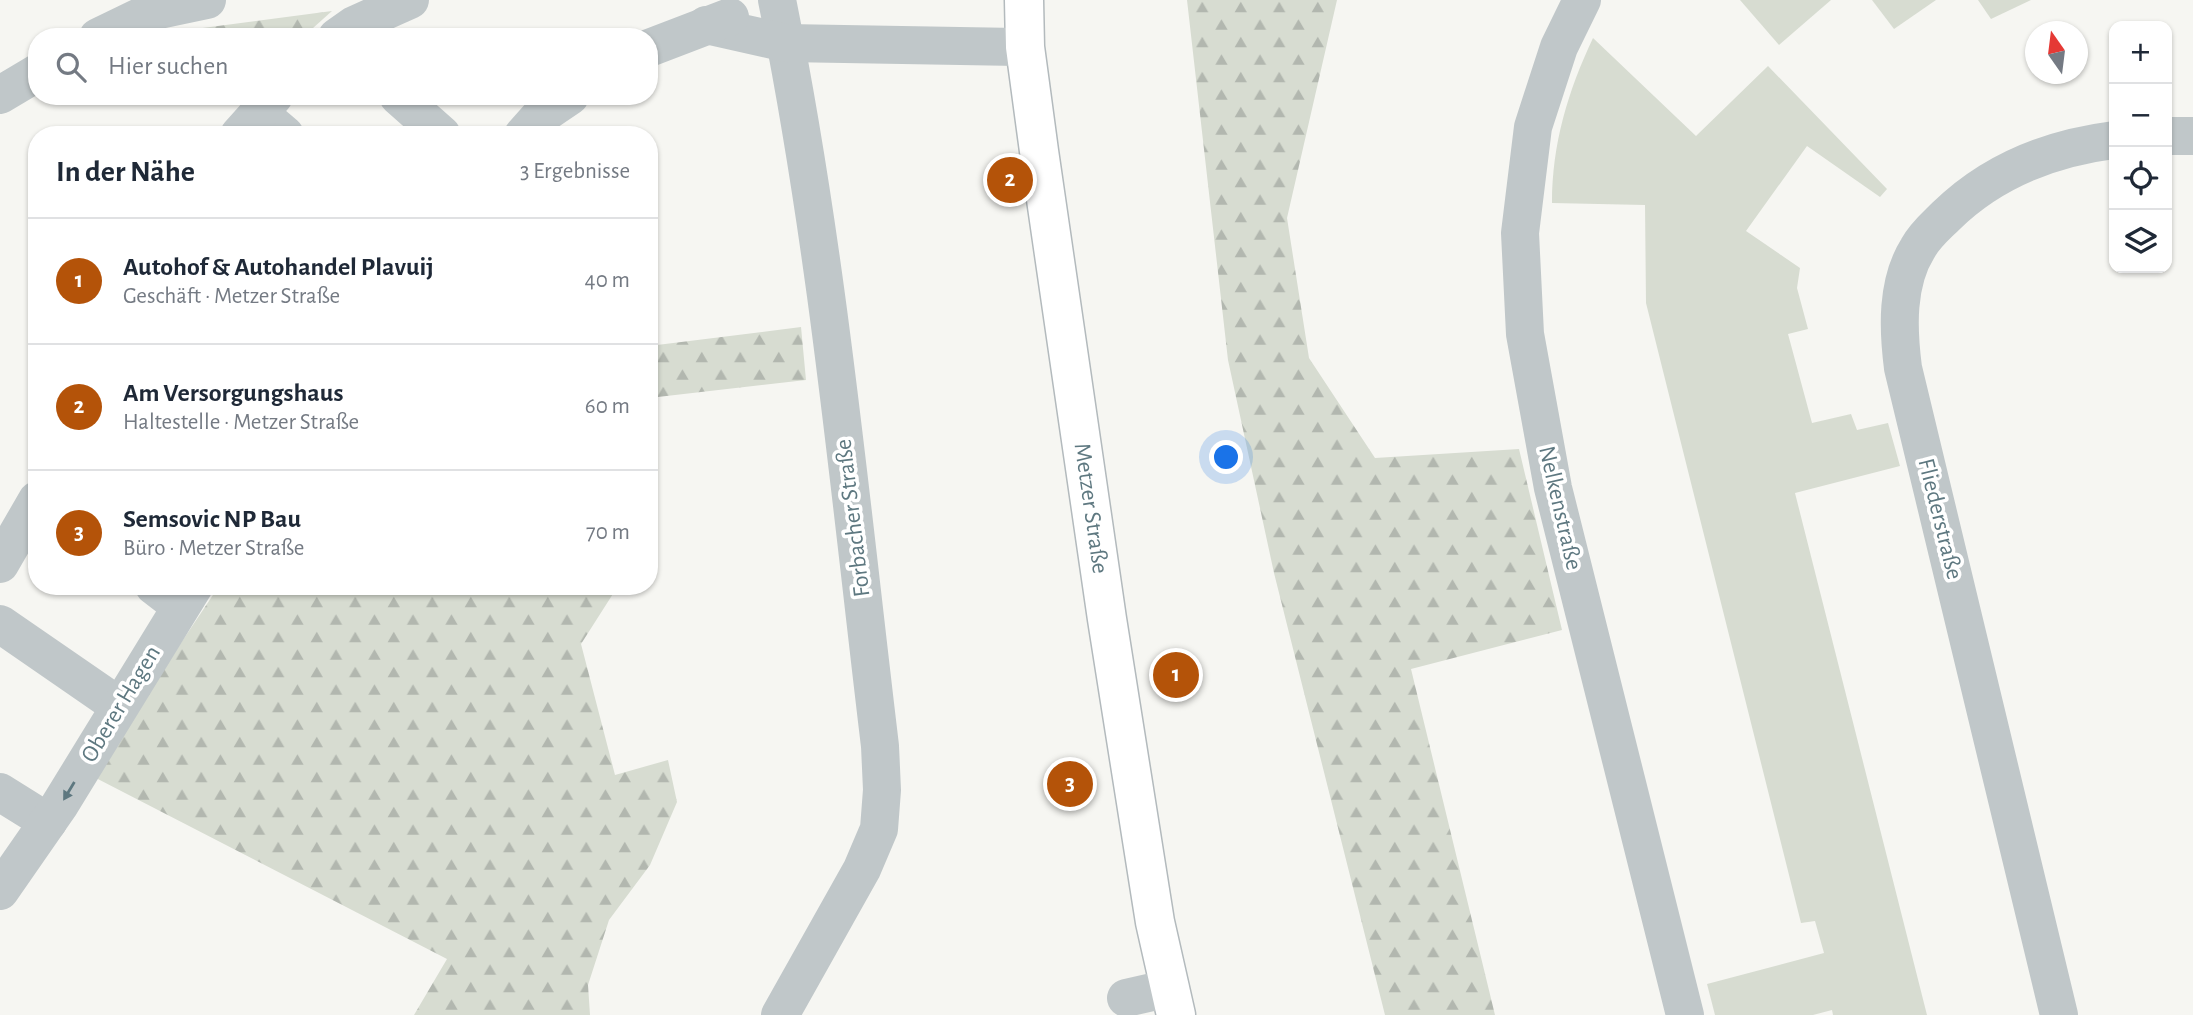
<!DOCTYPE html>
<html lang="de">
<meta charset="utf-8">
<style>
:root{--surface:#fff;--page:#f6f6f7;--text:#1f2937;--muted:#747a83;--line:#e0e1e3;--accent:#b45309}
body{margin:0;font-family:"Alegreya Sans",sans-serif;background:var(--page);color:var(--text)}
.controls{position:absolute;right:21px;top:21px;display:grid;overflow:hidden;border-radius:14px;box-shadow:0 2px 5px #0004}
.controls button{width:63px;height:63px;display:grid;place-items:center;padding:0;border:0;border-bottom:2px solid var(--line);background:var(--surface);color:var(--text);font:35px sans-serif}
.compass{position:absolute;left:2025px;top:21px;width:63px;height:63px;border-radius:50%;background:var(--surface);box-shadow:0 2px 5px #0004;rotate:346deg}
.you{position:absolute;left:1227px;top:458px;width:24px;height:24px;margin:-18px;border:5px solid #fff;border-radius:50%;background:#1a73e8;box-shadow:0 0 0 10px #1a73e833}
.badge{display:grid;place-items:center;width:46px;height:46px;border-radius:50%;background:var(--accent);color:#fff;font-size:23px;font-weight:700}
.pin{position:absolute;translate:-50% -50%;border:4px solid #fff;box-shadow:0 2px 7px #0006}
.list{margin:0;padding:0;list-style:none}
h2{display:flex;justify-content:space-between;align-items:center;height:91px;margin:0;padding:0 28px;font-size:30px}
h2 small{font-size:23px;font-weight:400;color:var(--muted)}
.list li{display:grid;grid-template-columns:46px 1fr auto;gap:21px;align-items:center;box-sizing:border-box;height:126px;padding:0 28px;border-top:2px solid var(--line)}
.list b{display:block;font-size:26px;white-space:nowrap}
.list p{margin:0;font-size:23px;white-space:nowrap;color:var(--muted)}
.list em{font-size:23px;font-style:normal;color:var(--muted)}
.icon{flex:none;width:38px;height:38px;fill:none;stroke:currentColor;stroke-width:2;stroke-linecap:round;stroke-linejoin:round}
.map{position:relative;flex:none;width:2193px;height:1015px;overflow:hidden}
.search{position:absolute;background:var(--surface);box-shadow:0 2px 5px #0004;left:28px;top:28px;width:630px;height:77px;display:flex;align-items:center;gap:18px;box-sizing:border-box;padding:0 24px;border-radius:28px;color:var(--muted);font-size:26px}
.panel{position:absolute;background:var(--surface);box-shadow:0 2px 5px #0004;left:28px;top:126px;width:630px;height:469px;border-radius:28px}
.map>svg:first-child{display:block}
</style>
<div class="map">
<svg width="2193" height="1015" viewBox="0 0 2193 1015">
<defs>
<pattern id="forest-firs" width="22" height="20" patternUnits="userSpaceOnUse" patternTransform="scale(1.75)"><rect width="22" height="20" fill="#d7dcd1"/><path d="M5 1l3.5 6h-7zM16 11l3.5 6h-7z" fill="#b2b7af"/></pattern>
</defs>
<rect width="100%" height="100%" fill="#f6f6f2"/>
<g fill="#d7dcd1">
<path d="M 1740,0 L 1831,0 L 1779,45 Z"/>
<path d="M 1872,0 L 1936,0 L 1894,29 Z"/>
<path d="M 1978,0 L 2031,0 L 1991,19 Z"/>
<path d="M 1593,38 L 1696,136 L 1768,66 L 1887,189 L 1880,197 L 1807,146 L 1746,231 L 1800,268 L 1797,288 L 1808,329 L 1788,334 L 1812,423 L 1851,414 L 1857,430 L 1888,423 L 1900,466 L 1795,493 L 1927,1015 L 1833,1015 L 1832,1010 L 1813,1015 L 1715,1015 L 1707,984 L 1824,953 L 1815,921 L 1801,923 L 1646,303 L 1645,205 L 1552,203 C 1552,144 1568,91 1593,38 Z"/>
</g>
<g fill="url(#forest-firs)">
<path d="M 1187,0 L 1337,0 L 1287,218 L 1309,358 L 1375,458 L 1519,449 L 1562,630 L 1411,669 L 1495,1015 L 1385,1015 L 1274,573 L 1228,360 Z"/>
<path d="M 332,11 L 303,37 L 200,37 L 195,29 Z"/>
<path d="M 801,327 L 806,380 L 649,398 L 649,346 Z"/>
<path d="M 219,586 L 618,586 L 581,644 L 615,775 L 668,760 L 677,802 L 650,865 L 609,920 L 588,985 L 590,1015 L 414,1015 L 447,959 L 92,776 Z"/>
</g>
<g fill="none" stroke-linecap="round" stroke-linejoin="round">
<defs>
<g id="major">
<path id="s1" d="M 1024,0 L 1025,47 L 1039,151 L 1107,619 L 1155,922 L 1176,1015"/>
</g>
</defs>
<use href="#major" stroke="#b3babd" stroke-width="41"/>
<g stroke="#c0c7c9" stroke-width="38">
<path d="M 777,0 C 827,246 850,497 880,746 L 882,790 L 879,829 L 862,869 L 780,1015"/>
<path d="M 1582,0 L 1559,47 L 1533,127 L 1520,233 L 1525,334 L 1553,488 L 1685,1015"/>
<path d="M 706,25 L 786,43 L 1025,47"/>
<path d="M 98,37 L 150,12 L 207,0"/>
<path d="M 337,37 L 354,25 L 410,0"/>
<path d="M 649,48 L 730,17"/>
<path d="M 0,95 L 37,73"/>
<path d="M 398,96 L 442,135"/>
<path d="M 258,112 L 285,135"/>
<path d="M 239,135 L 274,96"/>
<path d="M 523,135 L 539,117 L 570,96"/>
<path d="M 2167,136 L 2193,136"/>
<path d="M 0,564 L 37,500"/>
<path d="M 154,586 L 180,606"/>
<path d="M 0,624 L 119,706"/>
<path d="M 0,792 L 48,822"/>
<path d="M 0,891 L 59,806 L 194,586"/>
<path d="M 1126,998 L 1170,988"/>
<path d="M 2059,1015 L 1903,368 C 1898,329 1896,283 1918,248 C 1925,235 1936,226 1946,216 C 1992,171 2051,148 2114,140"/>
</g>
<use href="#major" stroke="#fff" stroke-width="38"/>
</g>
<defs><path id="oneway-solid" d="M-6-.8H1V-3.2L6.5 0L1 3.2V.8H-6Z" transform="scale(1.75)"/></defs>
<use fill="#5e7880" href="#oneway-solid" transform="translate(69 791) rotate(121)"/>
<g text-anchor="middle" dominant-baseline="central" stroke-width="7" stroke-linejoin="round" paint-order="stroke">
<g font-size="24" fill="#5e7880" stroke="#fff">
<text transform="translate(1560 508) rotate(77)">Nelkenstraße</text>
<text stroke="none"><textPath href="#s1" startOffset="513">Metzer Straße</textPath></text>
<text transform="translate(853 518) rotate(-97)">Forbacher Straße</text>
<text transform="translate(1940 519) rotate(76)">Fliederstraße</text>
<text transform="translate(121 704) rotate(-59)">Oberer Hagen</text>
</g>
</g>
</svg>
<div class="controls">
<button>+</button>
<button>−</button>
<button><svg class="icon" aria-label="locate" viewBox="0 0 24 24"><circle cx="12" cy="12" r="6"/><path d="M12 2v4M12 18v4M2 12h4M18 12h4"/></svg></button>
<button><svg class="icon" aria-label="layers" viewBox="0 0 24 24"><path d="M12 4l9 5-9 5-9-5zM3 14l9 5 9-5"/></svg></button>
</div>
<svg class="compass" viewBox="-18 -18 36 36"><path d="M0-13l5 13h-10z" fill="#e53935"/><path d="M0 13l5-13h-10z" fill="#747a83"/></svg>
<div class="you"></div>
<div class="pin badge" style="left:1176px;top:675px">1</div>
<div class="pin badge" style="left:1010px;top:180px">2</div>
<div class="pin badge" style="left:1070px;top:784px">3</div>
<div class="search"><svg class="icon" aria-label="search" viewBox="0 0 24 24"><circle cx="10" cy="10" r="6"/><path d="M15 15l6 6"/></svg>Hier suchen</div>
<section class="panel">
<h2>In der Nähe<small>3 Ergebnisse</small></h2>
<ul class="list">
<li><span class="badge">1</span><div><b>Autohof &amp; Autohandel Plavuij</b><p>Geschäft · Metzer Straße</p></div><em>40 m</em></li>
<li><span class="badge">2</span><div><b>Am Versorgungshaus</b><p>Haltestelle · Metzer Straße</p></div><em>60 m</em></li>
<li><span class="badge">3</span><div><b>Semsovic NP Bau</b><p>Büro · Metzer Straße</p></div><em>70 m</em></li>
</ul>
</section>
</div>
